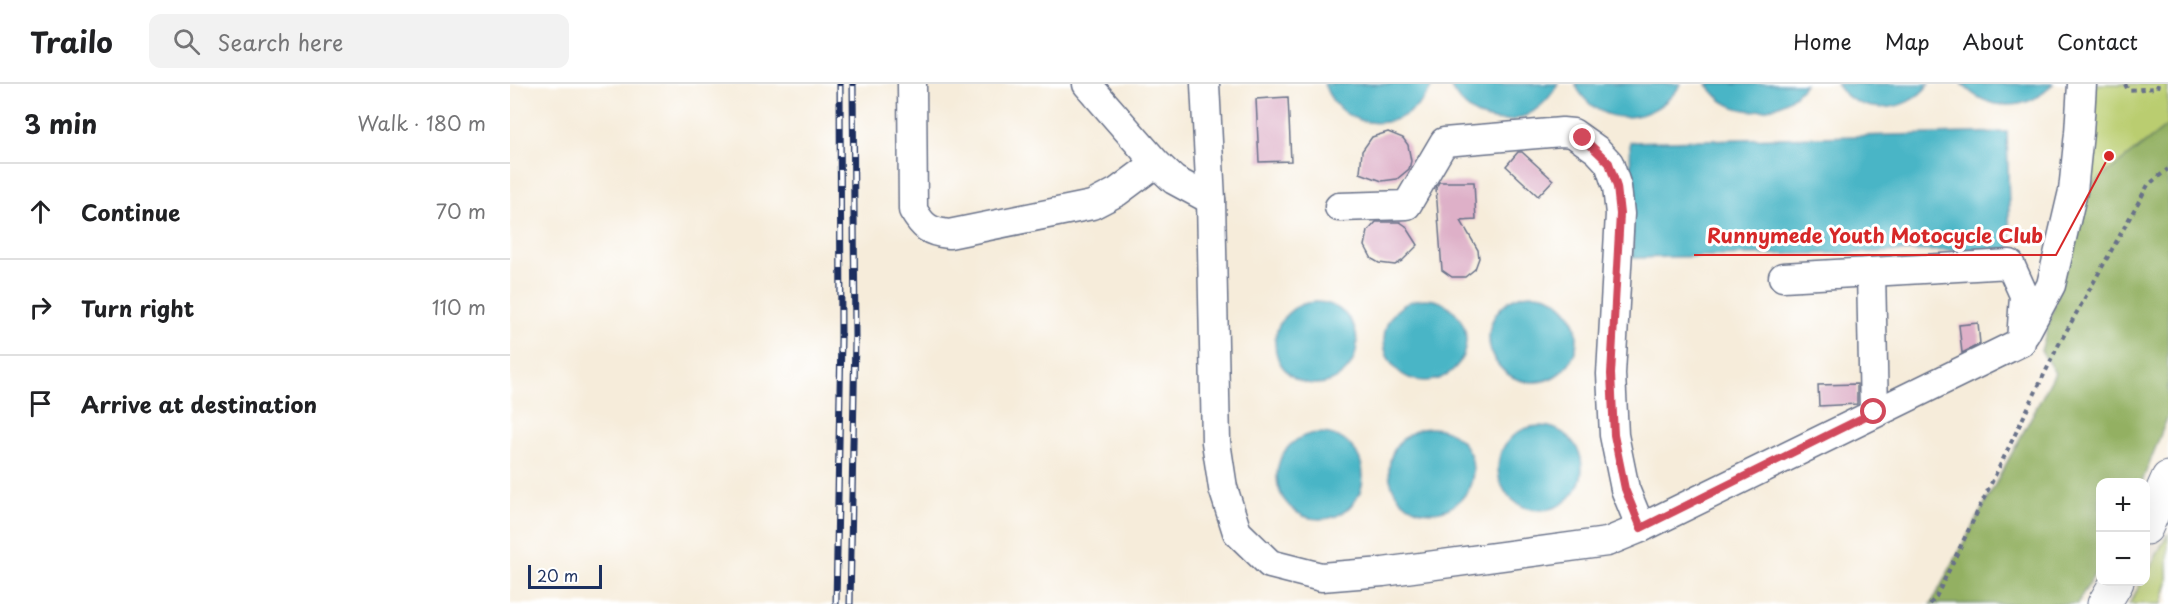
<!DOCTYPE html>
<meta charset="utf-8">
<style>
:root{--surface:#fff;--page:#f2f2f2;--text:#202124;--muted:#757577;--line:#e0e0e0}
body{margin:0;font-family:"Playpen Sans",sans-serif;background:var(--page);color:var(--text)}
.controls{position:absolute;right:18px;bottom:18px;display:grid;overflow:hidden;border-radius:12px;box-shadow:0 6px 24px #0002}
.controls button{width:54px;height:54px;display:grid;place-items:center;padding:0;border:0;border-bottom:2px solid var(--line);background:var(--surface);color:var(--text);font:30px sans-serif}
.scale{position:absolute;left:18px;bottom:15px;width:74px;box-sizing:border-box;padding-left:6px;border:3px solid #1b2f5e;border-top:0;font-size:16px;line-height:21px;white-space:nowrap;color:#1b2f5e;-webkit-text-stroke:4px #fff;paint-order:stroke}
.stop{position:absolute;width:18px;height:18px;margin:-14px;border:4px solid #d1495b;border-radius:50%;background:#fff}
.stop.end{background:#d1495b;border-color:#fff;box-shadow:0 2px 6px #0008}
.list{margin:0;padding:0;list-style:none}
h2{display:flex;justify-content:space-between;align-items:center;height:78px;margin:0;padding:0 24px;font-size:26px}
h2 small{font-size:20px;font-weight:400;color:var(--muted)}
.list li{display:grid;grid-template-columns:39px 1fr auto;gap:18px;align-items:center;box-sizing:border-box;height:96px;padding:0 24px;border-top:2px solid var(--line)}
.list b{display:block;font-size:22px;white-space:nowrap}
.list em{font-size:20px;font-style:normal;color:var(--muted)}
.icon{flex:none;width:33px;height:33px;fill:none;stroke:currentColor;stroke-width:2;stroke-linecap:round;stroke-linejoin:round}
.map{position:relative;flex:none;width:1658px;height:520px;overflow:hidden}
header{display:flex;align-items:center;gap:36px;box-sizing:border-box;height:84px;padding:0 30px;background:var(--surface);border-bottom:2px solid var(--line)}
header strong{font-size:28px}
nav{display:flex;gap:33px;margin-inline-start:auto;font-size:21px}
.search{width:420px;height:54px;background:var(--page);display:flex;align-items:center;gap:15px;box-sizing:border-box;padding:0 21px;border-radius:12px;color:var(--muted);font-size:22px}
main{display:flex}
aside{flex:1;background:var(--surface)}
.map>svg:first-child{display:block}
</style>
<header>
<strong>Trailo</strong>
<div class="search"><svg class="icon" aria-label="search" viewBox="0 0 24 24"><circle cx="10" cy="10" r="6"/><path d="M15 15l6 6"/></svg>Search here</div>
<nav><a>Home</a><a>Map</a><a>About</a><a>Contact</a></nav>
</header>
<main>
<aside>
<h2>3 min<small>Walk · 180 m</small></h2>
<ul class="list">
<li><svg class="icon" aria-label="ahead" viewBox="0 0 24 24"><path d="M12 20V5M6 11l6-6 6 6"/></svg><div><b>Continue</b></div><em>70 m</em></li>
<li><svg class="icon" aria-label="right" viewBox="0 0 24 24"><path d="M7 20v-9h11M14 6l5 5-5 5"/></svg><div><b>Turn right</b></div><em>110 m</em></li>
<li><svg class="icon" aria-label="arrive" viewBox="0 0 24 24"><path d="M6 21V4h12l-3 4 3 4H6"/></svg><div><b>Arrive at destination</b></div></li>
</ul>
</aside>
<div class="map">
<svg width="1658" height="520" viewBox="0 0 1658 520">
<rect width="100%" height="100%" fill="#fff"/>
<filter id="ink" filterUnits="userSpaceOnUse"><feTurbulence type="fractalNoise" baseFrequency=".0167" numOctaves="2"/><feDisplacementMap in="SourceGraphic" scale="12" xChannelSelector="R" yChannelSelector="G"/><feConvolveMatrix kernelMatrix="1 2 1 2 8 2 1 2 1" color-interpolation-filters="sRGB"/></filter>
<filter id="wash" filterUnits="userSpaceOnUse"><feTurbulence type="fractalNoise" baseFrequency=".008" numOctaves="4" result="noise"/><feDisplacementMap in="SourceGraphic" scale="24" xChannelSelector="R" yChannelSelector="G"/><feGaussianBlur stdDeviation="1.35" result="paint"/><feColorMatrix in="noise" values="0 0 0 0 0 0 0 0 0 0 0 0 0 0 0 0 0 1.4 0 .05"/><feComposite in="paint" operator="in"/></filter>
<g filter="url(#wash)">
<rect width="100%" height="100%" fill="#f6ecda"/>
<g fill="#bacd70" stroke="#6a7e67" stroke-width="1.5">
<path d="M 1583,0 L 1658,0 L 1658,41 L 1579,103 Z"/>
<path d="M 1658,449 L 1658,498 L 1652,520 L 1619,520 L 1632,498 L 1636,498 L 1636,492 Z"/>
</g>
<path fill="#93b062" stroke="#577060" stroke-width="1.5" d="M 1658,41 L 1658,332 L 1632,398 L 1590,398 L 1590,481 L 1567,520 L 1421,520 L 1545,289 L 1531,267 L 1579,103 Z"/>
<g fill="#49b5c6" stroke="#327292" stroke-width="1.5">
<path d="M 814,0 L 923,0 C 901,49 834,54 814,0 Z"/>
<path d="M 939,0 L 1048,0 C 1022,48 963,50 939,0 Z"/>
<path d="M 1065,0 L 1171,0 C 1145,41 1088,47 1065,0 Z"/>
<path d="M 1197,0 L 1295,0 C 1271,33 1220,38 1197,0 Z"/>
<path d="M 1326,0 L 1419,0 C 1396,31 1348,32 1326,0 Z"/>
<path d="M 1452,0 L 1543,0 C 1517,28 1478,28 1452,0 Z"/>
<path d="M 1497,48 L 1500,165 L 1123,174 L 1120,58 Z"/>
<circle cx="1023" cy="254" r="44"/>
<circle cx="915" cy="256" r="41"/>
<circle cx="806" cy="259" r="41"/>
<circle cx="1030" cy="384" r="42"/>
<circle cx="921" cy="386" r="42"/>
<circle cx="810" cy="392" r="43"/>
</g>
<g id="blocks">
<g fill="#deb0c8">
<path d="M 778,13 L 781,77 L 749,78 L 746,15 Z"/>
<path d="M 878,48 L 893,54 L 898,61 L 901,77 L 899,85 L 887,95 L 872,97 L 850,89 L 852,67 L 862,53 Z"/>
<path d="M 1008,68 L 1012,68 L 1043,96 L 1028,112 L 996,82 Z"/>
<path d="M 929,98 L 964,98 L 966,136 L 951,137 L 968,166 L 969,174 L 965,185 L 955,193 L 942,193 L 932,186 L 926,104 Z"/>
<path d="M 866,138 L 890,138 L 896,142 L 908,161 L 892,177 L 885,181 L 869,179 L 862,175 L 855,162 L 858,147 Z"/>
<path d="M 1468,239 L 1470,260 L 1452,269 L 1449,241 Z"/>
<path d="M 1347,300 L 1347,320 L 1309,322 L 1308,301 Z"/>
</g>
</g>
</g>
<g filter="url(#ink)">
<use href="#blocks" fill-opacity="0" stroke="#687189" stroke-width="1.5"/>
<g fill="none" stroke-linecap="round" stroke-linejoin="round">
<defs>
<g id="minor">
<path d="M 402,0 L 403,126 C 413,143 419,148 439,150 L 582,121 L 607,108 L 646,79"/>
<path d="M 577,0 L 646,79 L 664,96 L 701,116"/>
<path d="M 695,0 L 701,116 L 706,358 L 713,404 L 727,448 L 760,480 L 811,493 L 873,488 L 1097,458 L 1131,444 L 1511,258 L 1514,211 L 1500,180 L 1273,193"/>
<path d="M 829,123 L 897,121 L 934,58 L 1052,48 L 1063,49 L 1087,66 L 1099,79 L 1107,103 L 1110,130 L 1101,290 L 1104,351 L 1115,405 L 1131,444"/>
<path d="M 1361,188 L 1364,329"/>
<path d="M 1515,250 L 1541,201 L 1563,107 L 1569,49 L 1572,0"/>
</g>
<g id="highway">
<path d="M 1636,444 L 1658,394"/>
<path d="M 1594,520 L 1607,498"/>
</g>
</defs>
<use href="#minor" stroke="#687189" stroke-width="31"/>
<use href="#highway" stroke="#687189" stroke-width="35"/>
<g stroke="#687189" stroke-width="4" stroke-dasharray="4.5 4.5" stroke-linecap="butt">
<path d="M 1615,0 L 1618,6 L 1647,4 L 1648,0"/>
<path d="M 1420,520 L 1426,513 L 1548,262 L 1638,101 L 1658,85"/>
</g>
<use href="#minor" stroke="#fff" stroke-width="28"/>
<use href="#highway" stroke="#fff" stroke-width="33"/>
<defs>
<g id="rail">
<path d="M 326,520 L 331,254 L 330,0"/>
<path d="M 340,520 L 345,254 L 343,0"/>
</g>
</defs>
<use href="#rail" stroke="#1b2f5e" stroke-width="7"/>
<use href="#rail" stroke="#fff" stroke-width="4.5" stroke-dasharray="14" stroke-linecap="butt"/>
</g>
</g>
<g fill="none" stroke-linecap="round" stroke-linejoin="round" filter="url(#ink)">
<path stroke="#d1495b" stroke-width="8" d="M 1073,54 L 1099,79 L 1107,103 L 1110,130 L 1101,290 L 1104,351 L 1115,405 L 1131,444 L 1364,328"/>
</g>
<path fill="none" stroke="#d62828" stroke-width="2" d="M1599 72L1546 171H1184"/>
<circle fill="#d62828" stroke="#fff" stroke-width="2" cx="1599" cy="72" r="6"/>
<g font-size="20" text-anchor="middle" font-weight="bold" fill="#d62828" stroke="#fff" stroke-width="6" stroke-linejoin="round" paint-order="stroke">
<text x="1365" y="159">Runnymede Youth Motocycle Club</text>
</g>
</svg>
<div class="controls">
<button>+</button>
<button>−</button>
</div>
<div class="scale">20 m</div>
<div class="stop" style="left:1364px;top:328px"></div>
<div class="stop end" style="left:1073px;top:54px"></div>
</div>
</main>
